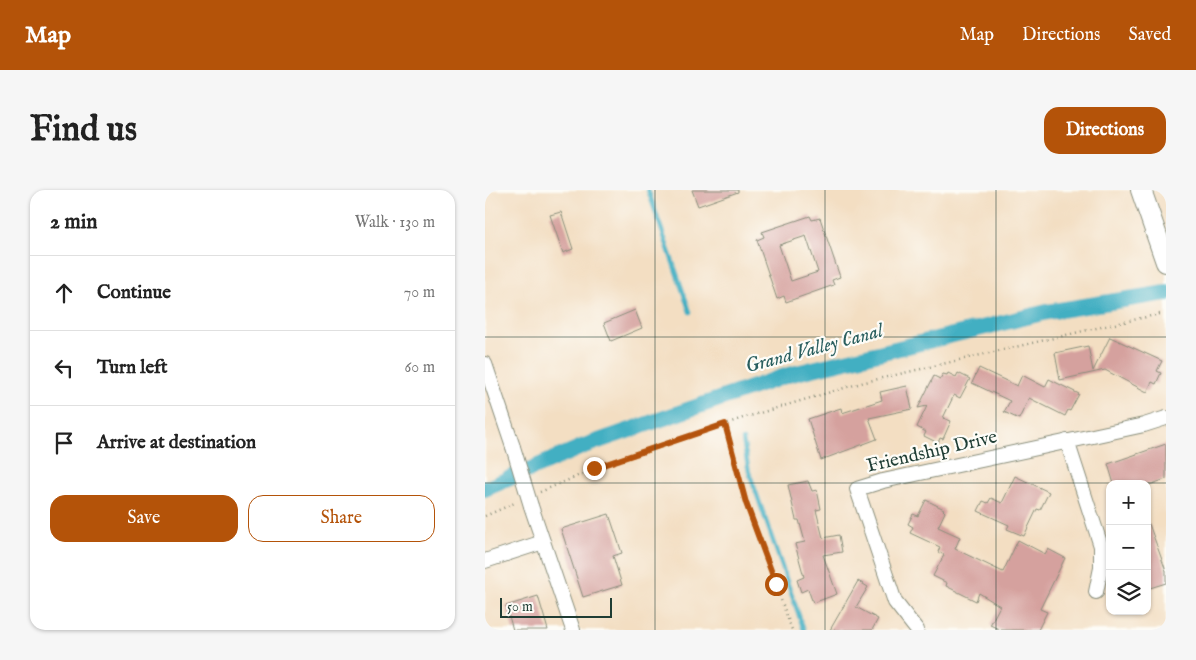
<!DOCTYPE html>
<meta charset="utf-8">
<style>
:root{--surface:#fff;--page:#f6f6f6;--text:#222;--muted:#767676;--line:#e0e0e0;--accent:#b45309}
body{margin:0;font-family:"IM FELL English",serif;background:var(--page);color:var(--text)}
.controls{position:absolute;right:15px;bottom:15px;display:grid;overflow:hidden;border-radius:10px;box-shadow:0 1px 4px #0004}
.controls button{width:45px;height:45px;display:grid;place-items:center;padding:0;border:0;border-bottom:1px solid var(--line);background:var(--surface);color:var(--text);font:25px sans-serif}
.scale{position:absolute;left:15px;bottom:12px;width:112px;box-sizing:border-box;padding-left:5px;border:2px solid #1f3d34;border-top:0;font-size:14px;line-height:18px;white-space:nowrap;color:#1f3d34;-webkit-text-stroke:4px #fdfcf7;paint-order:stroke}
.stop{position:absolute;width:15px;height:15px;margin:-11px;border:4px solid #b45309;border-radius:50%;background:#fff}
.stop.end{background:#b45309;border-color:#fff;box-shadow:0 1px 5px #0008}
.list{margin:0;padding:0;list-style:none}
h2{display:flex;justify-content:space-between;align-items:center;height:65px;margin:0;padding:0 20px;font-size:21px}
h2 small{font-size:16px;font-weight:400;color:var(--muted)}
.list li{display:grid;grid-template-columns:32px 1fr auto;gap:15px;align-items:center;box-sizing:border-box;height:75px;padding:0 20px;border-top:1px solid var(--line)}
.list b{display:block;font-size:19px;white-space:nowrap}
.list em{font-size:16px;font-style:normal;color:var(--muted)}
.actions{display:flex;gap:10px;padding:15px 20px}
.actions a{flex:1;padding:11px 0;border:1px solid var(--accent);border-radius:15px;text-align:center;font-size:18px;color:var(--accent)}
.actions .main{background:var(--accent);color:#fff}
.icon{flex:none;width:28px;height:28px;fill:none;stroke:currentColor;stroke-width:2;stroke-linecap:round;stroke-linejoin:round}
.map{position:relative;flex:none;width:681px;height:440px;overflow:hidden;border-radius:15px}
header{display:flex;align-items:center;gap:30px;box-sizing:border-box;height:70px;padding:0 25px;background:var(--accent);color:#fff}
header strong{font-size:24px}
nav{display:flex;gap:28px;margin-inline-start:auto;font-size:18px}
.intro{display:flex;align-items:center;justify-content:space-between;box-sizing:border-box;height:120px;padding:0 30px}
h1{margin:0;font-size:35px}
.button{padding:12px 22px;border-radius:15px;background:var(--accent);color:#fff;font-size:18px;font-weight:700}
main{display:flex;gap:30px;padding:0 30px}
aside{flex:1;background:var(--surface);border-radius:15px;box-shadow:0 1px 4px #0004}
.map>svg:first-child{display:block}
</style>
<header>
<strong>Map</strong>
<nav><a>Map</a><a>Directions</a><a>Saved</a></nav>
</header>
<div class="intro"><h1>Find us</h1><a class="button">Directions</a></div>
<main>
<aside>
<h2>2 min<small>Walk · 130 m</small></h2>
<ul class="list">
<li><svg class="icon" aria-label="ahead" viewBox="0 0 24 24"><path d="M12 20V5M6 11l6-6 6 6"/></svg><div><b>Continue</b></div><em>70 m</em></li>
<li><svg class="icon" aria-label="left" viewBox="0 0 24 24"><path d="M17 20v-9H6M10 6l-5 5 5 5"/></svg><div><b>Turn left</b></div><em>60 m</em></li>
<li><svg class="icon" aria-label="arrive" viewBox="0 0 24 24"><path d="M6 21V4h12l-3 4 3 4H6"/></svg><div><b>Arrive at destination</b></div></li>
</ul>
<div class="actions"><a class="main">Save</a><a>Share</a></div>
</aside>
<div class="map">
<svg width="681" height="440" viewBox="0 0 681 440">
<rect width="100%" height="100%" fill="#fdfcf7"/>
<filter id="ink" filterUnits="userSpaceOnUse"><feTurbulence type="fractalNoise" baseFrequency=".02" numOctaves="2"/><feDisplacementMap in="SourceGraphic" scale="10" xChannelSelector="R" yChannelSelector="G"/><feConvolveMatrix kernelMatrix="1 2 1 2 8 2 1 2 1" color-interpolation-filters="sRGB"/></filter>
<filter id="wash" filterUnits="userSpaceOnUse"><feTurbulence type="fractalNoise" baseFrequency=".0096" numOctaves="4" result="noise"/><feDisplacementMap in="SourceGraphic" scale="20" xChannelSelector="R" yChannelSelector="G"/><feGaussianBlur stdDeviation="1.12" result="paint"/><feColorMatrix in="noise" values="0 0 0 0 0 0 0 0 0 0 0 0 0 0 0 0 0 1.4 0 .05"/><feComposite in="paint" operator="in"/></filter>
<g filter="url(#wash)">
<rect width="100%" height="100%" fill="#f3dec2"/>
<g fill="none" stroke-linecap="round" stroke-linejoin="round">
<g stroke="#43afc2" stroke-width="4.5">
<path d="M 163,0 L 205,122"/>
<path d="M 258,250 L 264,282 L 319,440"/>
</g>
<path stroke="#43afc2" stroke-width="16" d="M 0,299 L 99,256 L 303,185 L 562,122 L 681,103"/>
</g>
<g id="blocks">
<g fill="#d5a19e" fill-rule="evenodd">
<path d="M 207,0 L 253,0 L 253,2 L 213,16 Z"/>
<path d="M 76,22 L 88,59 L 78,63 L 65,25 Z"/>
<path d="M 325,26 L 327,30 L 335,28 L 355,87 L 347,90 L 349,95 L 301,112 L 299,106 L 292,109 L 272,50 L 279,47 L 277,42 ZM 321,46 L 333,82 L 306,91 L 294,55 Z"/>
<path d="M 150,120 L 157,138 L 126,151 L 119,133 Z"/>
<path d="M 625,147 L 677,171 L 672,181 L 676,183 L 671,194 L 667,192 L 662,202 L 620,180 L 575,190 L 570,163 L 603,156 L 608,181 Z"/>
<path d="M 494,178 L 532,196 L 537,185 L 560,197 L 564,189 L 594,204 L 585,221 L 583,220 L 580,226 L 544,208 L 534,229 L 519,222 L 525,211 L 487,193 Z"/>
<path d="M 463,183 L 471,187 L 473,183 L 485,189 L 475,208 L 469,205 L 458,228 L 466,231 L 458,249 L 455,248 L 453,253 L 439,246 L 441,242 L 432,237 L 442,216 L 433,218 L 449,186 L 455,189 L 458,184 L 462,185 Z"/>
<path d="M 422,196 L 427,219 L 384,228 L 392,249 L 336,270 L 323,229 L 356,218 L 357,223 L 397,210 L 395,202 Z"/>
<path d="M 681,254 L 681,289 L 667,294 L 629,294 L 623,274 Z"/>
<path d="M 530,286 L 564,302 L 555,320 L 552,319 L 539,346 L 522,339 L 524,335 L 493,321 L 498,311 L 503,313 L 506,308 L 517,313 Z"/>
<path d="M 323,291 L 327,301 L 332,300 L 336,319 L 331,320 L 338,348 L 354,345 L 357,362 L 338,365 L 352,404 L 328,413 L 323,399 L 316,402 L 312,390 L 319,387 L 310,354 L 320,352 L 314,330 L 311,330 L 303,295 Z"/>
<path d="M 441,310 L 459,319 L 458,320 L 460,322 L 453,337 L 475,347 L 470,359 L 518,382 L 533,350 L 560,364 L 563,359 L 580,368 L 555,419 L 562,422 L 553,440 L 516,440 L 505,435 L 515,416 L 494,403 L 491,411 L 461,396 L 462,393 L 448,386 L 459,365 L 453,362 L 455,357 L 425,343 L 428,337 L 423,334 L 428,324 L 433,326 Z"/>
<path d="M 124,324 L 137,363 L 128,366 L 137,395 L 98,407 L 76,339 Z"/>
<path d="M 662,334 L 664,334 L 681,381 L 681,393 L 665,398 L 662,390 Z"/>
<path d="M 373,391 L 383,397 L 371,417 L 393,429 L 387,440 L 345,440 Z"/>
<path d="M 53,406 L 63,440 L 28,440 L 21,416 Z"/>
</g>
</g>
</g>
<g filter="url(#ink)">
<use href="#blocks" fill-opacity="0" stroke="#898e7b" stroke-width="1"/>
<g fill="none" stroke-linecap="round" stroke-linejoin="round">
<defs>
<g id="street">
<path d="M 0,174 L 28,257"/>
<path d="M 582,251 L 616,356 L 616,378 L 611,402"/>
<path d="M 46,316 L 88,440"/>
<path d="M 0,371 L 58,352"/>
<path d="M 432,440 L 410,412 L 372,299 L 398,291 L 659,235 L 681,228"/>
</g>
<path id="secondary" d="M 656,0 L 681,72"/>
</defs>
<use href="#street" stroke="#898e7b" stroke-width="16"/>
<use href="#secondary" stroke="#898e7b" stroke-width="22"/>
<g stroke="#898e7b" stroke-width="2.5" stroke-dasharray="1 4" stroke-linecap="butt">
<path d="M 240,234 L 261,313 L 307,440"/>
<path d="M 55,302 L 109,279 L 258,228 L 376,193 L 607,139 L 675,124"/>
<path d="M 0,326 L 32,312"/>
</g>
<use href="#street" stroke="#fff" stroke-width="14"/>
<use href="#secondary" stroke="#fff" stroke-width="20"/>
<defs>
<path id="street-bridge" d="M 28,257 L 46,316"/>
</defs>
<use href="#street-bridge" stroke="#898e7b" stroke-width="16" stroke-linecap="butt"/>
<use href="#street-bridge" stroke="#fff" stroke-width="14"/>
</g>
</g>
<g fill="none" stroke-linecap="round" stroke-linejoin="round" filter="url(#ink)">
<path stroke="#b45309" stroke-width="6" d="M 109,278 L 240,234 L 261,313 L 291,394"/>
</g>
<path fill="none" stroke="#1f3d34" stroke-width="1" stroke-opacity="0.55" d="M 170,0 L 170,440M 340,0 L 340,440M 511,0 L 511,440M 0,147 L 681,147M 0,293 L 681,293"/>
<g text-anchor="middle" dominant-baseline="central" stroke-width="4.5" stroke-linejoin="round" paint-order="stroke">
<g font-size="19" fill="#1f3d34" stroke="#fdfcf7">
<text transform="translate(447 262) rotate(-13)">Friendship Drive</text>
</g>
<g font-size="20" font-style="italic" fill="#2a5f5f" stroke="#fdfcf7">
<text transform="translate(329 159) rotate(-15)">Grand Valley Canal</text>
</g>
</g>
</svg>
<div class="controls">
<button>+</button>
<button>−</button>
<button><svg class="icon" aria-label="layers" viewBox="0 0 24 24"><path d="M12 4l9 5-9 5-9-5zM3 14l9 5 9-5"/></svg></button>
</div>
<div class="scale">50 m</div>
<div class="stop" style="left:291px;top:394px"></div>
<div class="stop end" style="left:109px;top:278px"></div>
</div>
</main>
